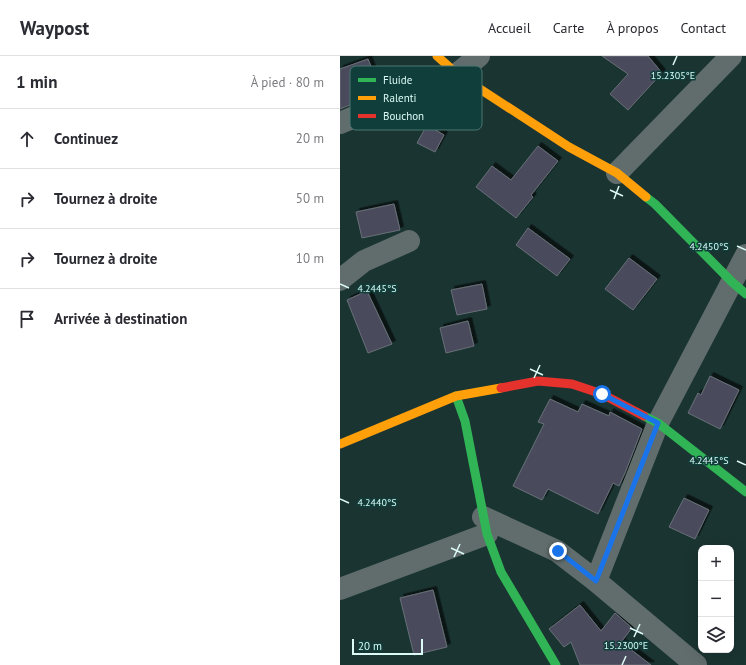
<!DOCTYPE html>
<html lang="fr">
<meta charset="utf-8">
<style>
:root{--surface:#fff;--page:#f7f7f7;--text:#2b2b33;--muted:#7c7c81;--line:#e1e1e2}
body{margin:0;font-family:"PT Sans",sans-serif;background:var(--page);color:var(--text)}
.controls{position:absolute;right:12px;bottom:12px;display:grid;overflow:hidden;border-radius:8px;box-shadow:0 4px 16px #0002}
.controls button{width:36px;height:36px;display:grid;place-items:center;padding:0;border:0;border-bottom:1px solid var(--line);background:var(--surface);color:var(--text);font:20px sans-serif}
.scale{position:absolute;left:12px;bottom:10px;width:71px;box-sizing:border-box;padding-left:4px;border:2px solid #dcfaf6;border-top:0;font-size:11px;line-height:14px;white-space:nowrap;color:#dcfaf6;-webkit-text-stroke:3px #0f3e3b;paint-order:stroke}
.stop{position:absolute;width:12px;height:12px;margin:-9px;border:3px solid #1a73e8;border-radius:50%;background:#fff}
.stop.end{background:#1a73e8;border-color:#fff;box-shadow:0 1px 4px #0008}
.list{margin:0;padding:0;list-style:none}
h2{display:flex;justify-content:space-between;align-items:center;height:52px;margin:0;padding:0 16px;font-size:17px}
h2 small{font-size:13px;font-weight:400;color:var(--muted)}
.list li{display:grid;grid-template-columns:26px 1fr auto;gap:12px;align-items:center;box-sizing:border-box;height:60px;padding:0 16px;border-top:1px solid var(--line)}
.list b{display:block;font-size:15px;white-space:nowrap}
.list em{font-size:13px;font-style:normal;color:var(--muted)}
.icon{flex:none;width:22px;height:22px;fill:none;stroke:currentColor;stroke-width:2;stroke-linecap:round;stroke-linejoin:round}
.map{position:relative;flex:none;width:406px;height:609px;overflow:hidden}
header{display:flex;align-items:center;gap:24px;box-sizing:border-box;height:56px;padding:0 20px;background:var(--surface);border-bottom:1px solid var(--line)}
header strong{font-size:19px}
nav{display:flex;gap:22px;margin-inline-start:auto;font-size:14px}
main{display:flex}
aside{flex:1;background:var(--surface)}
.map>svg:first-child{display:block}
</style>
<header>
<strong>Waypost</strong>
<nav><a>Accueil</a><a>Carte</a><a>À propos</a><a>Contact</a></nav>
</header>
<main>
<aside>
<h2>1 min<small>À pied · 80 m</small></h2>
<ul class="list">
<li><svg class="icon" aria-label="ahead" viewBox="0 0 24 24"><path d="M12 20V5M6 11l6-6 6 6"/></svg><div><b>Continuez</b></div><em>20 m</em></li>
<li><svg class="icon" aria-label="right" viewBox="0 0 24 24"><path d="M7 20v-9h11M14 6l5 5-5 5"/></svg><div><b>Tournez à droite</b></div><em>50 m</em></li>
<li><svg class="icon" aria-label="right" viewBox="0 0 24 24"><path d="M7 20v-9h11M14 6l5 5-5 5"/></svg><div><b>Tournez à droite</b></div><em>10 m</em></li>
<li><svg class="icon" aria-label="arrive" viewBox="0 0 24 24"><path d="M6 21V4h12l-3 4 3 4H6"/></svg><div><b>Arrivée à destination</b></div></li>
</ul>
</aside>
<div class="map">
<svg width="406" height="609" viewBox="0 0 406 609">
<defs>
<filter id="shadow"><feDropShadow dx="3.5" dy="-3.5" stdDeviation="0" flood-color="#0009"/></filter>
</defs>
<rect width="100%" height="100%" fill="#1a3432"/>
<g fill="#4a4c5d" stroke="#686f77" filter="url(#shadow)">
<path d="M 262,0 L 308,0 L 322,17 L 288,54 L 270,38 L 288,18 Z"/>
<path d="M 28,3 L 41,36 L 0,53 L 0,13 Z"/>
<path d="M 87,69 L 104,79 L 95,96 L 77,87 Z"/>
<path d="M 198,90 L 218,105 L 191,139 L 193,141 L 176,162 L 136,131 L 152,110 L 171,124 Z"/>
<path d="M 54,148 L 60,174 L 22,182 L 16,156 Z"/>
<path d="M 188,172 L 230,203 L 217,220 L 176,189 Z"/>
<path d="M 289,202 L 317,223 L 293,254 L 265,233 Z"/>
<path d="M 142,228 L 147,253 L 117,259 L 111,234 Z"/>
<path d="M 27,235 L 52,288 L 28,297 L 7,244 Z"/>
<path d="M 128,265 L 134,290 L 106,297 L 100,272 Z"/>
<path d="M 370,320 L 399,334 L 380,373 L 348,357 L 358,337 L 361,339 Z"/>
<path d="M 210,343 L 238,356 L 242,348 L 269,360 L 270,356 L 302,373 L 285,417 L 279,430 L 273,427 L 258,458 L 208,433 L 202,444 L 173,430 L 204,368 L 198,366 Z"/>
<path d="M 344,442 L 369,454 L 355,483 L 329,471 Z"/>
<path d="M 93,534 L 107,591 L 74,599 L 60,542 Z"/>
<path d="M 240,549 L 261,575 L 275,557 L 292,572 L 281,586 L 311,609 L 240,609 L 231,586 L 224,591 L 209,573 Z"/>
</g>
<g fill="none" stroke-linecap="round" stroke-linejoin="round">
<g stroke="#606d6c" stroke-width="22">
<path d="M 0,67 L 117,18 L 139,0"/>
<path d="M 277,117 L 391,0"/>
<path d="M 0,224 L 24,205 L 69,185"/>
<path d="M 143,461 L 217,495 L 256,525 L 356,609"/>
<path d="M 256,525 L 318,367 L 406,199"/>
<path d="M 0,533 L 147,478"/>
</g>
<g stroke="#30b455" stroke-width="9">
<path d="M 306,141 L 315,148 L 392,226 L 406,238"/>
<path d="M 116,340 L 125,365 L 147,478 L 161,516 L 216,609"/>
<path d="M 304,360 L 318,367 L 406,436"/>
</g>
<g stroke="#ff9f0a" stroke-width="9">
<path d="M 97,0 L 117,18 L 229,91 L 277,117 L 306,141"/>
<path d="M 0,388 L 116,340 L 161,332"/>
</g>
<path stroke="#e5322d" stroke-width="9" d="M 161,332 L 198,325 L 232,328 L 262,338 L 304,360"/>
</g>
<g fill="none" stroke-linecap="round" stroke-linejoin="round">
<path stroke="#1a73e8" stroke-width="5" d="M 218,495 L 256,525 L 318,367 L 262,338"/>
</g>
<path fill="none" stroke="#dcfaf6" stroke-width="1.5" d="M 333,9 L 337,0M 270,134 L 283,140M 274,143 L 279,130M 397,190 L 406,194M 0,228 L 9,232M 190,313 L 203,319M 194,322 L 200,309M 397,405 L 406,409M 0,443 L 9,447M 111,492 L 124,498M 114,501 L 120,488M 290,572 L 303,578M 294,581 L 300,568M 282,609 L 286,600"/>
<rect x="10" y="10" width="132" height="64" rx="6" fill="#0f3e3b" stroke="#4c7673" stroke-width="1"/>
<rect x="18" y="22" width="18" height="4" fill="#30b455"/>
<rect x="18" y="40" width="18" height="4" fill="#ff9f0a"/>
<rect x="18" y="58" width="18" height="4" fill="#e5322d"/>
<g font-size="11" fill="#dcfaf6">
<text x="43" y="28">Fluide</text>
<text x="43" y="46">Ralenti</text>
<text x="43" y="64">Bouchon</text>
</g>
<g font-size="10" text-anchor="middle" fill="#dcfaf6" stroke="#0f3e3b" stroke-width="3" stroke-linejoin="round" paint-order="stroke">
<text x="333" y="23">15.2305°E</text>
<text x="369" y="194">4.2450°S</text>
<text x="37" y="236">4.2445°S</text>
<text x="369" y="408">4.2445°S</text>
<text x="37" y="450">4.2440°S</text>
<text x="286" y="593">15.2300°E</text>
</g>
</svg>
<div class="controls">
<button>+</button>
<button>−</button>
<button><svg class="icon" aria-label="layers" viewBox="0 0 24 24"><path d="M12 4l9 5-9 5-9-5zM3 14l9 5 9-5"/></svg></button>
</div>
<div class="scale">20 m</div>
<div class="stop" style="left:262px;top:338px"></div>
<div class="stop end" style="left:218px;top:495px"></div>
</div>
</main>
